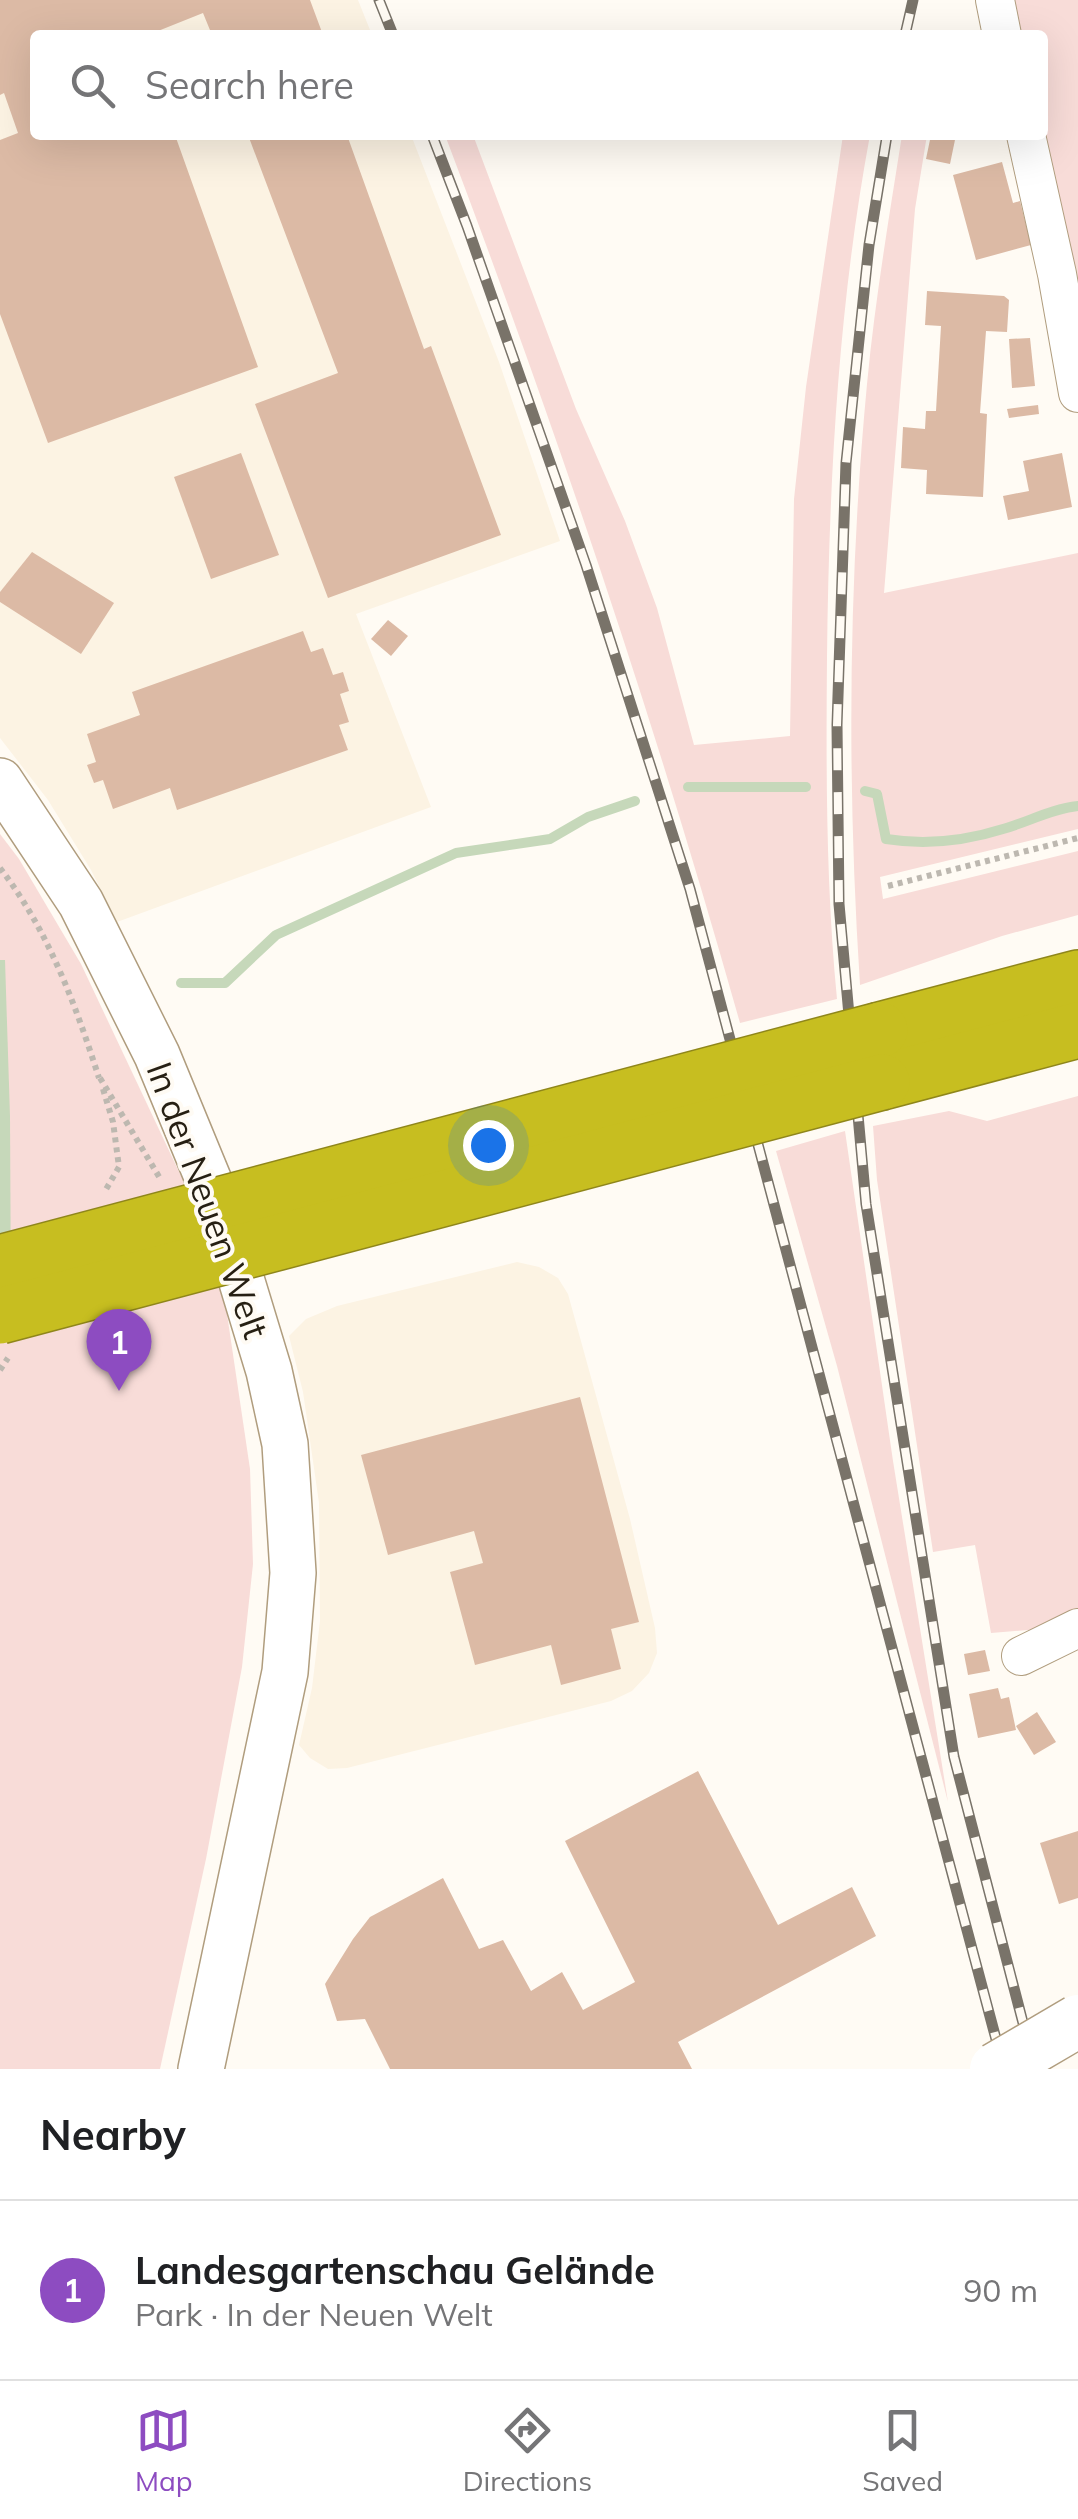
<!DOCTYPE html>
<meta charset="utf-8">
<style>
:root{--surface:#fff;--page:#f2f2f2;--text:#202124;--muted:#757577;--line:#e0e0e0;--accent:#8d4cc1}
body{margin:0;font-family:Mulish,sans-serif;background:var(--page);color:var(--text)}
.you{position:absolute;left:488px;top:1145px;width:35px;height:35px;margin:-25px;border:8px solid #fff;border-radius:50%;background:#1a73e8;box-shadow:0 0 0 15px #1a73e833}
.badge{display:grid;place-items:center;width:65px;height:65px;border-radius:50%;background:var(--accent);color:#fff;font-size:32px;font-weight:700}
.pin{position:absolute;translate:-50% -82px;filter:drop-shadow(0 2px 5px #0008)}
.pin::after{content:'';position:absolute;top:52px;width:35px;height:30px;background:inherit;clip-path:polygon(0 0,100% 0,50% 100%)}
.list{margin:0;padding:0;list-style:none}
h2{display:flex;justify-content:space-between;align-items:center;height:130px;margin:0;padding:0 40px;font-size:42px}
h2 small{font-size:32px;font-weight:400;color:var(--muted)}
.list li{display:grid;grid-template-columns:65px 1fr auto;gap:30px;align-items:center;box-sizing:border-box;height:180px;padding:0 40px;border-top:2px solid var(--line)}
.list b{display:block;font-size:38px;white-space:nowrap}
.list p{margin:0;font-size:32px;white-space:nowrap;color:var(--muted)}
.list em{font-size:32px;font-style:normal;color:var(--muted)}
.icon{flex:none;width:55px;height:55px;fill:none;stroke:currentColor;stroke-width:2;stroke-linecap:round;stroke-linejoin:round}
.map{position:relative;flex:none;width:1078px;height:2069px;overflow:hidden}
.search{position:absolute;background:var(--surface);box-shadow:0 10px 40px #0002;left:30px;right:30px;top:30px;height:110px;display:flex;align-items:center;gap:25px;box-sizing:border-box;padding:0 35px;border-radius:10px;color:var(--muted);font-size:38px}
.sheet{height:310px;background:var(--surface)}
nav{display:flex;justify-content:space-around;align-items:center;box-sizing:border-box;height:140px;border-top:2px solid var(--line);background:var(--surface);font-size:28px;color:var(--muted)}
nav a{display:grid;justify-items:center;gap:5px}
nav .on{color:var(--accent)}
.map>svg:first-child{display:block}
</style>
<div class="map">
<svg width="1078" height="2069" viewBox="0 0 1078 2069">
<rect width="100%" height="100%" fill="#fffbf4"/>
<g fill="#fcf3e3">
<path d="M 0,0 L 358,0 L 372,35 L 35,35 L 35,135 L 411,135 L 499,362 L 560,541 L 356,614 L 431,807 L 117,922 L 91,870 L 48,800 L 0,738 Z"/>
<path d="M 517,1262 L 539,1267 L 558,1278 L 568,1294 L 630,1519 L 655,1628 L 657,1653 L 649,1673 L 632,1691 L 611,1701 L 347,1768 L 328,1769 L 310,1758 L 299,1745 L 312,1688 L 320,1621 L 319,1503 L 303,1392 L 289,1336 L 306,1319 L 337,1306 Z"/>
</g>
<g fill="#f8dcd8">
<path d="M 1006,0 L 1078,0 L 1078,318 L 1043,135 L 1043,35 L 1014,35 Z"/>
<path d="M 445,135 L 473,135 L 576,409 L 625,521 L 657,608 L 694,745 L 790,736 L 794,499 L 806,387 L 843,135 L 870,135 C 838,307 829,482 827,657 C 826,771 826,885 837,999 L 740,1023 C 655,721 556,428 445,135 Z"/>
<path d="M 902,135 L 927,135 L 915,209 L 884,593 L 1078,553 L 1078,829 L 880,877 L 883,899 L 1078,851 L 1078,915 L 1002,936 L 860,985 C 847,785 848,584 867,384 C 875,300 889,218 902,135 Z"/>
<path d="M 0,834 L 19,859 L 81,964 L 206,1229 L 227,1314 L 250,1469 L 253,1564 L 242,1667 L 206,1859 L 160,2069 L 0,2069 Z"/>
<path d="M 1078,1096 L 1078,1615 L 1040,1629 L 991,1633 L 975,1545 L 933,1552 L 877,1180 L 873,1126 L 949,1111 L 987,1121 Z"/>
<path d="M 845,1131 L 893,1461 L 948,1802 L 837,1366 L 776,1151 Z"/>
</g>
<path fill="#c6d8ba" d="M 0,960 L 5,960 L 10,1116 L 11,1303 L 0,1321 Z"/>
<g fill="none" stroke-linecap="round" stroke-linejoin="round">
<g stroke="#c6d8ba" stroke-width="10">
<path d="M 688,787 L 806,787"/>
<path d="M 865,791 L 877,794 L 886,839 C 924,845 965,841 1003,829 C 1028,822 1051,809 1078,806"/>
<path d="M 181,983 L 225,983 L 276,935 L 456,853 L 550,839 L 588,817 L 635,801"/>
</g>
</g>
<g fill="#dcbaa5">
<path d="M 0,0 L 310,0 L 323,35 L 212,35 L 203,13 L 148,35 L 35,35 L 35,135 L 175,135 L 258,367 L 48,443 L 0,314 L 0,140 L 18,133 L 4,93 L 0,95 Z"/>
<path d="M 248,135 L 347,135 L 424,349 L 431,346 L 501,535 L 328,598 L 255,404 L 338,373 Z"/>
<path d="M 931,135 L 956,135 L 950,164 L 926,159 Z"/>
<path d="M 1002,162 L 1013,203 L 1020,201 L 1031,245 L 976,260 L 953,175 Z"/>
<path d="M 927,291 L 1004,296 L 1009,300 L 1007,332 L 986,331 L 980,413 L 987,414 L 983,497 L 926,494 L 927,470 L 901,468 L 903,427 L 925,429 L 926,411 L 936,411 L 941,326 L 925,325 Z"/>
<path d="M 1030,338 L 1035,386 L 1012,388 L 1009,339 Z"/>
<path d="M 1038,405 L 1039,414 L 1009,418 L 1007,409 Z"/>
<path d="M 241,453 L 279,555 L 211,579 L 174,477 Z"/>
<path d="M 1062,453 L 1072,507 L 1008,520 L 1003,496 L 1029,491 L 1023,461 Z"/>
<path d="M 32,552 L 114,603 L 81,654 L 0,602 L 0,592 Z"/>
<path d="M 388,620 L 408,636 L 391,656 L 371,639 Z"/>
<path d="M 303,631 L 311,652 L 323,648 L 333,675 L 343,672 L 349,691 L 340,694 L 349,722 L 339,725 L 348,750 L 177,810 L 170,788 L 113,809 L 103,780 L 94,783 L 87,765 L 96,762 L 87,734 L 140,715 L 132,692 Z"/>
<path d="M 580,1397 L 639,1622 L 611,1629 L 621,1669 L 561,1685 L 551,1645 L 475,1665 L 450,1572 L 483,1563 L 474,1531 L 388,1555 L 361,1455 Z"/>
<path d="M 985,1650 L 990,1671 L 968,1675 L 964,1654 Z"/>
<path d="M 998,1688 L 1001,1699 L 1009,1697 L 1016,1730 L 978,1738 L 969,1694 Z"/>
<path d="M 1037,1712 L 1056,1742 L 1034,1755 L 1016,1726 Z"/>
<path d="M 698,1771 L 778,1925 L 852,1887 L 876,1936 L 678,2042 L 692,2069 L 390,2069 L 365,2019 L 337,2021 L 325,1984 L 353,1939 L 370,1917 L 443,1878 L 479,1949 L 503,1940 L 531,1991 L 562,1972 L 583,2010 L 635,1982 L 565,1841 Z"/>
<path d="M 1078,1831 L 1078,1898 L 1059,1904 L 1040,1843 Z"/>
</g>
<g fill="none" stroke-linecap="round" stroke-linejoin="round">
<defs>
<g id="minor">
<path d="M 995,0 L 1002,35"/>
<path d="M 1026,135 L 1057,274 L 1078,393"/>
<path d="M 1021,1656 L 1078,1628"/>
</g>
<path id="tertiary" d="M 0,781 L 81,903 L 157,1055 L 218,1203 L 269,1371 L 285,1444 L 293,1573 L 285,1672 L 201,2069"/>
<g id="motorway">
<path d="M 880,1030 L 1078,978"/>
<path d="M 882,1082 L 1078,1030"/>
</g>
</defs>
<use href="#minor" stroke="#b09d7e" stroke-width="40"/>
<use href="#tertiary" stroke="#b09d7e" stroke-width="48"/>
<use href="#motorway" stroke="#8f861b" stroke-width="58"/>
<g stroke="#bdb8b0" stroke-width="6" stroke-dasharray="5 5" stroke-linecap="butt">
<path d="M 0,868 C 48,930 75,1003 99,1078"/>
<path d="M 888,886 L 1078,838"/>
<path d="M 100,1078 L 161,1180"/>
<path d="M 103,1089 L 113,1122 L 119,1167 L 105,1191"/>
<path d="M 0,1370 L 8,1358"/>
</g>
<use href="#minor" stroke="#fff" stroke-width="38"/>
<use href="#tertiary" stroke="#fff" stroke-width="45"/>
<use href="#motorway" stroke="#c7be20" stroke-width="55"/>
<defs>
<g id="rail">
<path d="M 379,0 L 393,35"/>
<path d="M 905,35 L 913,0"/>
<path d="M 432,135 L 467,226 L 586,565 L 690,889 L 1004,2069"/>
<path d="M 887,135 L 869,245 L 846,463 L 837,725 L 839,904 L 866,1204 L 954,1757 L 1035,2069"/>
</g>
</defs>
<use href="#rail" stroke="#797369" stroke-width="11"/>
<use href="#rail" stroke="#fffbf4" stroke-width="8" stroke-dasharray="22" stroke-linecap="butt"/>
<defs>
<path id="secondary-bridge" d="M 996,2069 L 1078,2021"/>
<g id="motorway-bridge">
<path d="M 0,1263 L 880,1030"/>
<path d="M 0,1316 L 882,1082"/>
</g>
</defs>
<use href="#secondary-bridge" stroke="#b09d7e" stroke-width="55" stroke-linecap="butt"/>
<use href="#motorway-bridge" stroke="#8f861b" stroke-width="58" stroke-linecap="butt"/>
<use href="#secondary-bridge" stroke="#fff" stroke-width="52"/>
<use href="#motorway-bridge" stroke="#c7be20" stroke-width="55"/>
</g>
<g text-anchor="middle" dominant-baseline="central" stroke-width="8" stroke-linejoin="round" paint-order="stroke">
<g font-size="35" fill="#261f13" stroke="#fffbf4">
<text transform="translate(208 1200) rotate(70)">In der Neuen Welt</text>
</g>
</g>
</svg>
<div class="you"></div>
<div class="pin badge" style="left:119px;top:1391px">1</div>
<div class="search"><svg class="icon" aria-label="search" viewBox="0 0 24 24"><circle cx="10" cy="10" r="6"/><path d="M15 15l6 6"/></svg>Search here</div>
</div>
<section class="sheet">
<h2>Nearby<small></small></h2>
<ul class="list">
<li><span class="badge">1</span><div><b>Landesgartenschau Gelände</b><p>Park · In der Neuen Welt</p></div><em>90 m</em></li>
</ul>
</section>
<nav>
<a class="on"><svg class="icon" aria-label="map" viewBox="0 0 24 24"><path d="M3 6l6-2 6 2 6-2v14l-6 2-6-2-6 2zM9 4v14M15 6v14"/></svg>Map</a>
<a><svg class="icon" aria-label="directions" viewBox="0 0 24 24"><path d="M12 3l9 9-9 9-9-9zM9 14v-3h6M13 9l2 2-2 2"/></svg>Directions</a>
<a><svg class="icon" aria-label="saved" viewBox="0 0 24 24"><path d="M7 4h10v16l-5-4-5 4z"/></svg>Saved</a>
</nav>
